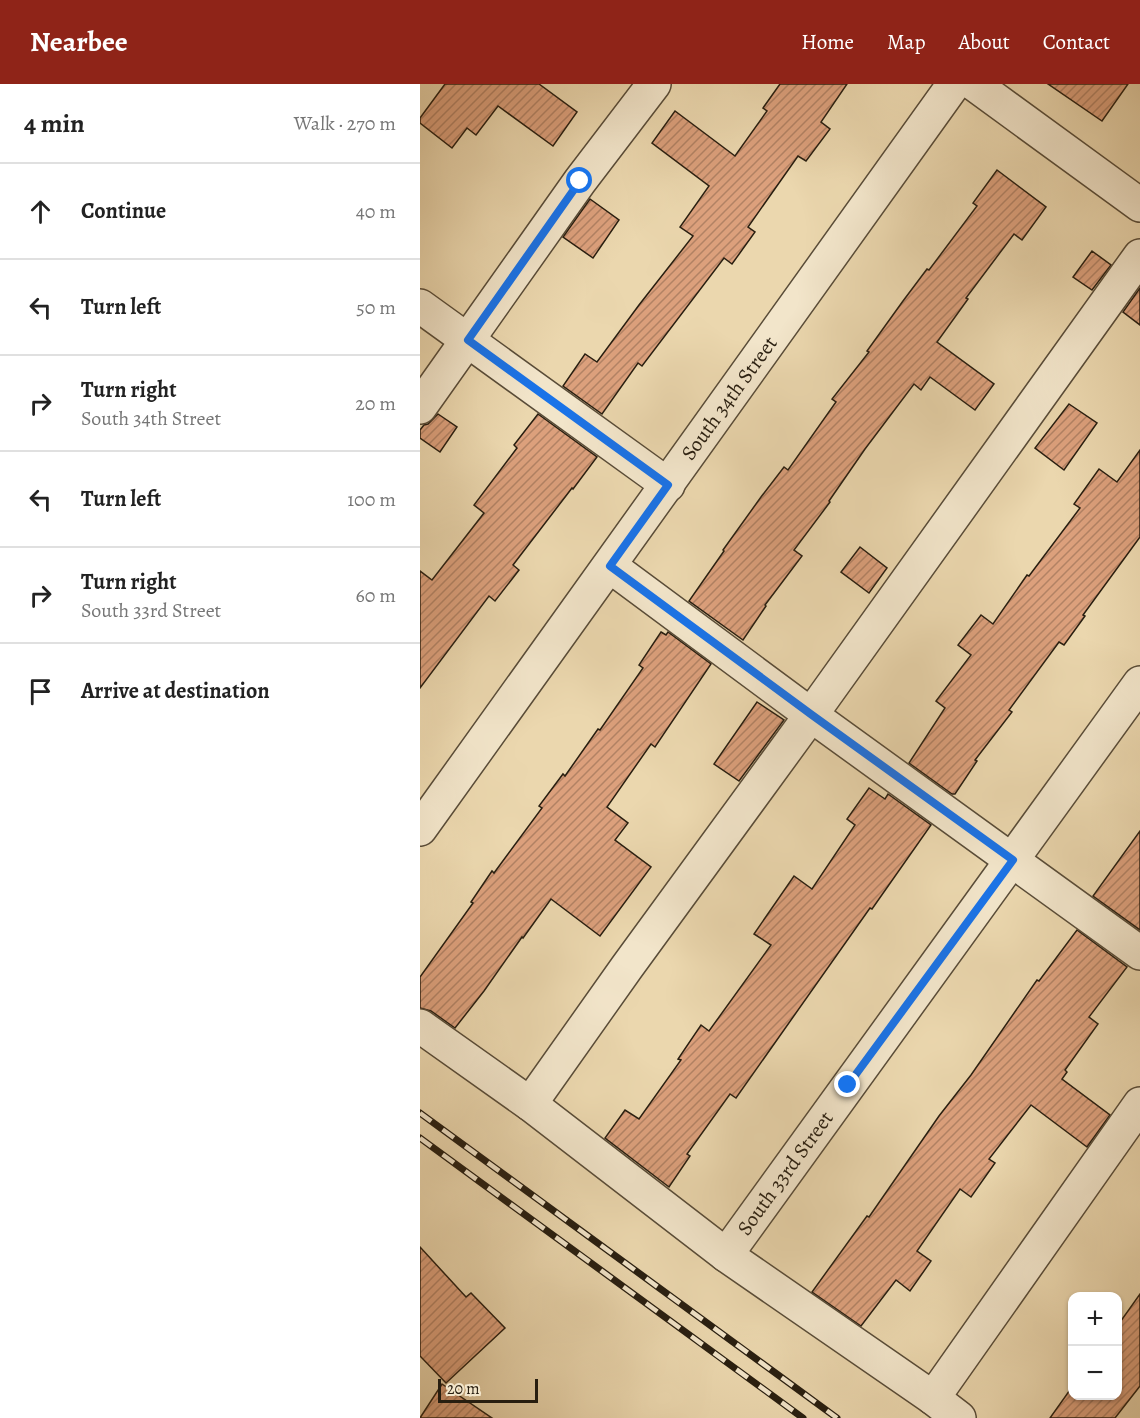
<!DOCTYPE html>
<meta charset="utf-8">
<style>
:root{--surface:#fff;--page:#f2f2f2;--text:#222;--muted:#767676;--line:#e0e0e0;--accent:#8f2418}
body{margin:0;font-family:Alegreya,serif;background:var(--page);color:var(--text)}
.controls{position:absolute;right:18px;bottom:18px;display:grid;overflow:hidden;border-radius:12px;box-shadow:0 2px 4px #0004}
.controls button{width:54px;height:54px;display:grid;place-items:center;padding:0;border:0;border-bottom:2px solid var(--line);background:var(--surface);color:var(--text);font:30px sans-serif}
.scale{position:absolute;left:18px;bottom:15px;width:100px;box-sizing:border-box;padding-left:6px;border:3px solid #281e10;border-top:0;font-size:16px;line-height:21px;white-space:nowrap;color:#281e10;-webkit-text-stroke:4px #f2e5ca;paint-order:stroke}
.stop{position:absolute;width:18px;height:18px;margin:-14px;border:4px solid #1a73e8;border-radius:50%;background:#fff}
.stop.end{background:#1a73e8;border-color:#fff;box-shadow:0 2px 6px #0008}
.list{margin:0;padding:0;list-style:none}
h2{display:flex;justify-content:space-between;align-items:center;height:78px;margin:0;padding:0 24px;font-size:26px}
h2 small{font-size:20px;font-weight:400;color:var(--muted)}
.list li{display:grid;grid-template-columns:39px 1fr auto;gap:18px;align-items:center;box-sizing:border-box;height:96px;padding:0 24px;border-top:2px solid var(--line)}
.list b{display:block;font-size:22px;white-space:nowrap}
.list p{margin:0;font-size:20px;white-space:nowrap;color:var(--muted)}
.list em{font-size:20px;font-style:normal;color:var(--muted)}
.icon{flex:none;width:33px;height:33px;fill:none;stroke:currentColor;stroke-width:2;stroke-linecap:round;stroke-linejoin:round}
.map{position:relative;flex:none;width:720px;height:1334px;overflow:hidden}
header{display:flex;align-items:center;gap:36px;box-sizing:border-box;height:84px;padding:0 30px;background:var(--accent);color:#fff}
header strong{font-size:28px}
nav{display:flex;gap:33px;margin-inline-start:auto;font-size:21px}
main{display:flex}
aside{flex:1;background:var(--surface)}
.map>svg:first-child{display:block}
</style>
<header>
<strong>Nearbee</strong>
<nav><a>Home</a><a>Map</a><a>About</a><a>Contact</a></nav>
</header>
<main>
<aside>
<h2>4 min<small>Walk · 270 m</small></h2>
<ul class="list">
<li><svg class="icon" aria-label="ahead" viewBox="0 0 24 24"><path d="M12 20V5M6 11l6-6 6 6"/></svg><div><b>Continue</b></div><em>40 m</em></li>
<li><svg class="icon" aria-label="left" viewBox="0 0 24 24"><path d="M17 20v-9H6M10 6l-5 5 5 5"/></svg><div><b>Turn left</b></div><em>50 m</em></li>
<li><svg class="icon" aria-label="right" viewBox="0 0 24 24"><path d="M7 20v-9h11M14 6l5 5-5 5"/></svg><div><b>Turn right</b><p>South 34th Street</p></div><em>20 m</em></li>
<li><svg class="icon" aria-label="left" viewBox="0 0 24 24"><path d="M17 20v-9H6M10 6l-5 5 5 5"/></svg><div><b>Turn left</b></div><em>100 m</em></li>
<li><svg class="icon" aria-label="right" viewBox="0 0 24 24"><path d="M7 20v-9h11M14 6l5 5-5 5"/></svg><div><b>Turn right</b><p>South 33rd Street</p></div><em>60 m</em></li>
<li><svg class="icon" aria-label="arrive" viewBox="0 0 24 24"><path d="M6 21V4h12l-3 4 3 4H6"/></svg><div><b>Arrive at destination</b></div></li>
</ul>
</aside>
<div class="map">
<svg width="720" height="1334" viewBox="0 0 720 1334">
<defs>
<pattern id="building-hatch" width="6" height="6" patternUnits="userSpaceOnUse" patternTransform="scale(1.5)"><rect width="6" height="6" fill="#dca07c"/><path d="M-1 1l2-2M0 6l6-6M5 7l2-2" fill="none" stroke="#b28264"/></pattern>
</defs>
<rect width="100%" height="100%" fill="#ebd7ae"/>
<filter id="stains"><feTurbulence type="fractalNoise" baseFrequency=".00333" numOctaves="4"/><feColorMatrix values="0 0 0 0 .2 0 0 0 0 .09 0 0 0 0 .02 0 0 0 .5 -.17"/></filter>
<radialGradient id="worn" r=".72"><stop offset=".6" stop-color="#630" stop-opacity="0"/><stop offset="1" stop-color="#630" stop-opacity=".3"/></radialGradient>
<g fill="url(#building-hatch)" stroke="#281e10" stroke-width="1.5">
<path d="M 25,0 L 119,0 L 157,28 L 133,62 L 78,22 L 56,51 L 47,44 L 32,64 L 0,39 L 0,34 Z"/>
<path d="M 360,0 L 427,0 L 401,38 L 410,45 L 386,77 L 378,72 L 328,143 L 335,148 L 312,180 L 304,174 L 222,282 L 218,279 L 182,330 L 143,302 L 165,270 L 177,278 L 219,221 L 273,152 L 260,143 L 289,102 L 232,59 L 255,27 L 315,72 L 347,27 L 343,24 Z"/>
<path d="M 628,0 L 708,0 L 682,37 Z"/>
<path d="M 577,86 L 626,123 L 602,156 L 594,150 L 546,214 L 548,215 L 517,258 L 574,300 L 555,326 L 510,293 L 501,306 L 494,300 L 445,365 L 409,417 L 410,418 L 374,466 L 382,472 L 345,521 L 346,522 L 323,556 L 269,517 L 304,467 L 303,466 L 341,413 L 364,383 L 368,386 L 416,318 L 412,315 L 449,268 L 447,267 L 483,217 L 507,185 L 509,186 L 557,122 L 553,119 Z"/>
<path d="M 170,115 L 199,136 L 173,174 L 143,153 Z"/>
<path d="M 672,167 L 691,181 L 672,206 L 653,193 Z"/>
<path d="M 720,204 L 720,241 L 703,228 Z"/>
<path d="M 649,320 L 677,339 L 644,386 L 615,364 Z"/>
<path d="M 18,330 L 37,343 L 20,368 L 0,354 L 0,346 L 4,341 L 8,340 Z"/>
<path d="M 118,330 L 177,373 L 153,405 L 152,404 L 93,481 L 99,486 L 75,517 L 69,512 L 0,604 L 0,487 L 12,496 L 64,429 L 54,421 L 97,364 L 94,361 Z"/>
<path d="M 720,366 L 720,453 L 663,531 L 665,532 L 644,561 L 639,558 L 589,626 L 592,628 L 555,676 L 557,677 L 535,710 L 532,710 L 489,679 L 525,624 L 516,617 L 551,571 L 538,561 L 561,531 L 573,540 L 607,491 L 609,492 L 660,424 L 654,420 L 679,385 L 697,398 Z"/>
<path d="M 440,463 L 467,484 L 449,509 L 421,488 Z"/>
<path d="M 241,548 L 246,551 L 248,548 L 291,580 L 235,663 L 231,660 L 187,723 L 208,739 L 195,756 L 231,783 L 180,852 L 131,815 L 103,854 L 102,853 L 64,907 L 35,944 L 11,927 L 0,924 L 0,893 L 53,819 L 51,818 L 72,787 L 74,789 L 122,724 L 119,722 L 143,690 L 145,692 L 178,645 L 180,646 L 223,584 L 219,581 Z"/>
<path d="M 337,618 L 364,636 L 319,697 L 294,680 Z"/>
<path d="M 449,704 L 465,715 L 468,710 L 511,741 L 452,825 L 450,824 L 316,1014 L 310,1010 L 267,1070 L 270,1072 L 249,1103 L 185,1054 L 205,1026 L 219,1035 L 261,976 L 258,975 L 281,941 L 289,947 L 351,861 L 334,850 L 374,792 L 392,805 L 435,741 L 427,735 Z"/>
<path d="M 720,747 L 720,846 L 673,812 Z"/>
<path d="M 657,846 L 707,883 L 669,933 L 678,940 L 645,986 L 647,988 L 642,995 L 690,1031 L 667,1063 L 611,1021 L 569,1075 L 575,1079 L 551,1113 L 540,1105 L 497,1167 L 511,1177 L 490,1207 L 476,1196 L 441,1242 L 392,1208 L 447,1132 L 449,1133 L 519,1032 L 551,991 L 617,896 L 619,897 Z"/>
<path d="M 0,1163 L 46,1213 L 51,1209 L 85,1244 L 26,1299 L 0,1272 Z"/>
<path d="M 720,1210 L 720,1302 L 695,1334 L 630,1334 L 652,1303 L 652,1311 L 698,1311 L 698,1241 Z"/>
<path d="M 22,1300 L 72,1334 L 0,1334 Z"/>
</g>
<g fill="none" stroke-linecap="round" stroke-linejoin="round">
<defs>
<g id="minor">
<path d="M 554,0 L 720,121"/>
<path d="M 0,222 L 248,401"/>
<path d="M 0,323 L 160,97 L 234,0"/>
<path d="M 190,482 L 391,631 L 720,869"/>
<path d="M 0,745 L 534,0"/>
<path d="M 0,942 L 110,1020 L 306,1171 L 513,1314 L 539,1334"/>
<path d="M 110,1020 L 207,883 L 391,631 L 720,172"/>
<path d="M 306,1171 C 443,979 583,790 720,599"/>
<path d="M 513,1314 L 720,1020"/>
</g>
</defs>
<use href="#minor" stroke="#594c38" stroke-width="36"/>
<use href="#minor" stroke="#f2e5ca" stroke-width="33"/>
<defs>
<g id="rail">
<path d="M 0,1029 L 417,1334"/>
<path d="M 0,1054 L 383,1334"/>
</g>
</defs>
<use href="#rail" stroke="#281e10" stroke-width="7"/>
<use href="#rail" stroke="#f2e5ca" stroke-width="4.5" stroke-dasharray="14" stroke-linecap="butt"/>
</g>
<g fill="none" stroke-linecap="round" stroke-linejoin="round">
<path stroke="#1a73e8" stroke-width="8" d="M 160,97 L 48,256 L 248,401 L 190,482 L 392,631 L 593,776 L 428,1001"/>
</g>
<g text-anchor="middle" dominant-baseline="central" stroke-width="5" stroke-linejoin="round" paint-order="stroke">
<g font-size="21" fill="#281e10" stroke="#f2e5ca">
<text transform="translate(309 314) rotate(-54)">South 34th Street</text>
<text transform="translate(365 1089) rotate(-54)">South 33rd Street</text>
</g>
</g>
<rect width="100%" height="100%" filter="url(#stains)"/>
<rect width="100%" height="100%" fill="url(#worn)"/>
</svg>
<div class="controls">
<button>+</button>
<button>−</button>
</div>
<div class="scale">20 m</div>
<div class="stop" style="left:160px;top:97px"></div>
<div class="stop end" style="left:428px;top:1001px"></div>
</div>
</main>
